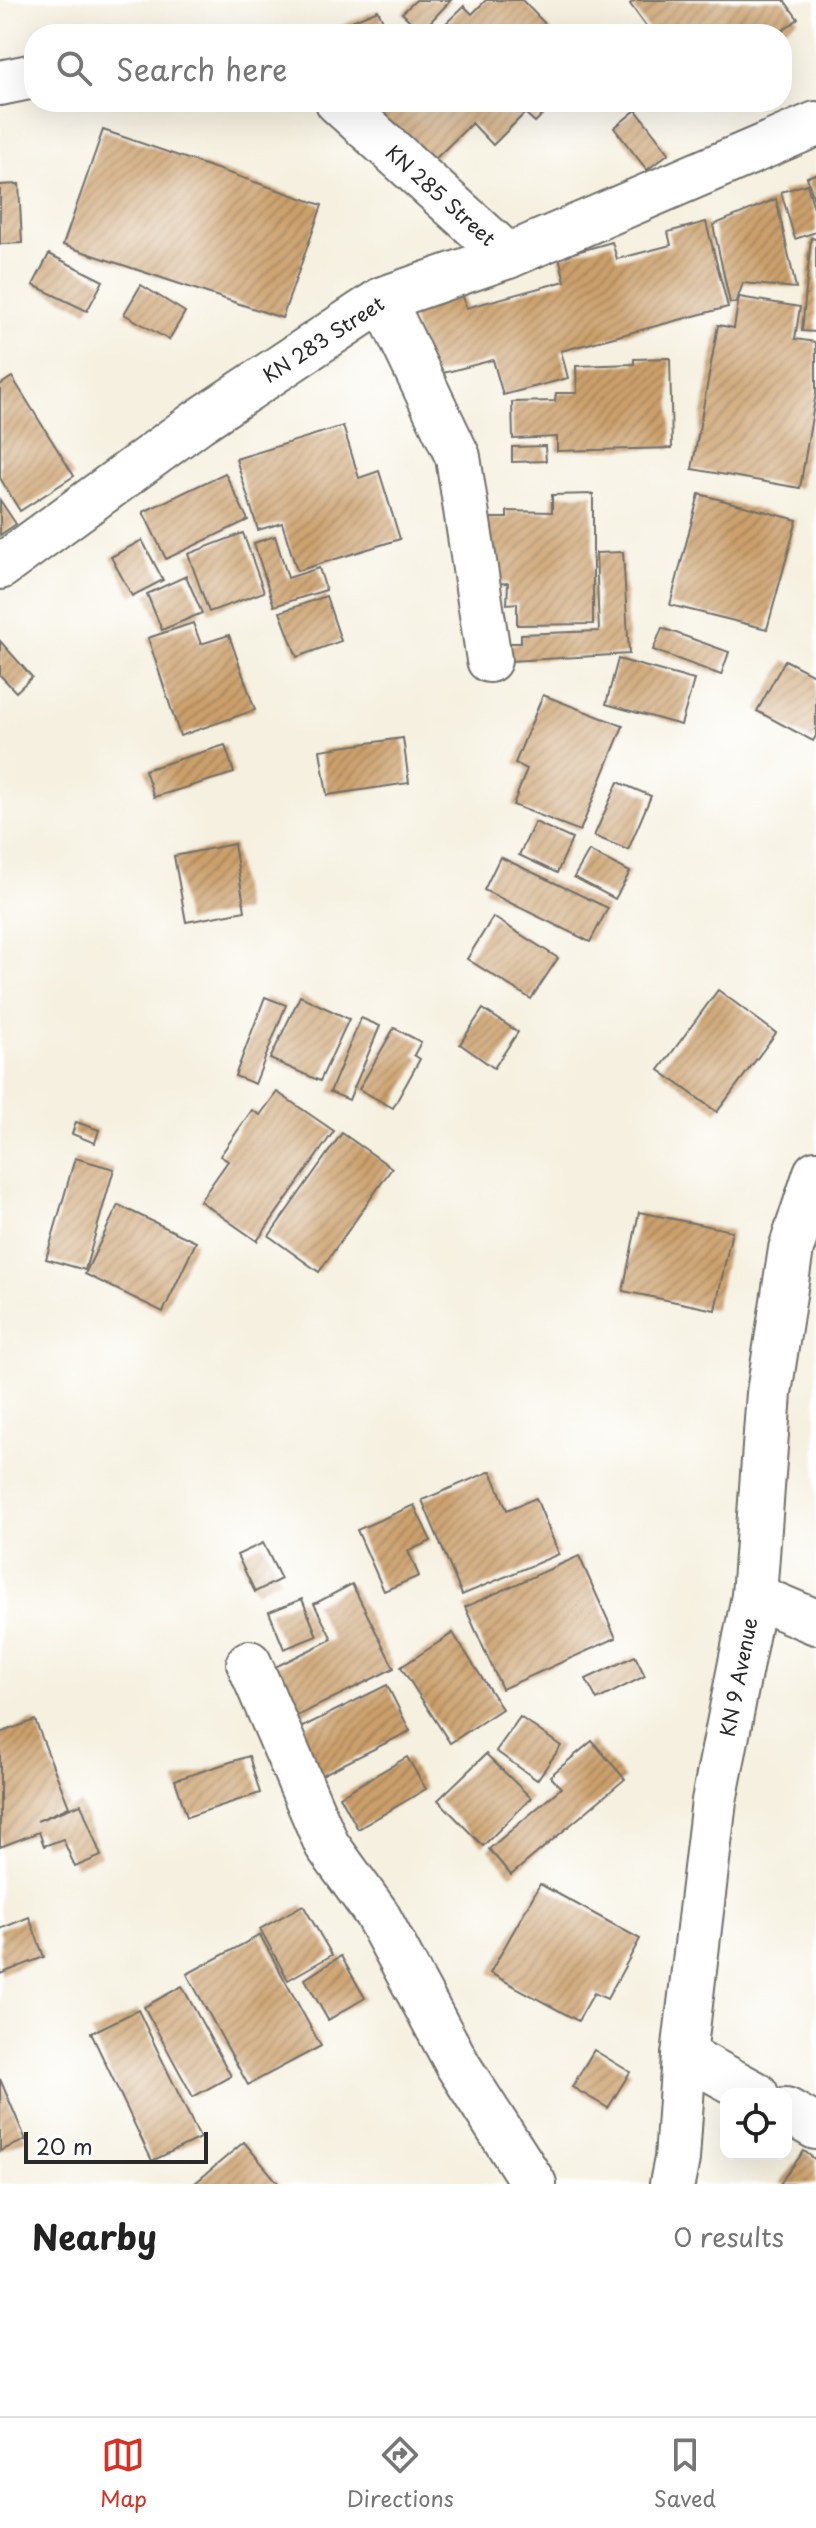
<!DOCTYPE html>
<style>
:root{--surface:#fff;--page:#f6f6f6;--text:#222;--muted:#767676;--line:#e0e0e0;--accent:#d93025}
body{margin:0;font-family:"Playpen Sans",sans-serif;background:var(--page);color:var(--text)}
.controls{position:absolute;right:24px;bottom:24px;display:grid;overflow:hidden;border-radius:16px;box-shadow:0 8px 32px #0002}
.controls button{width:72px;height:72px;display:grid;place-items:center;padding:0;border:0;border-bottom:2px solid var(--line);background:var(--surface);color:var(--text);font:40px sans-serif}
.scale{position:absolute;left:24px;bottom:20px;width:184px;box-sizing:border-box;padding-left:8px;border:4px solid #2b2b2b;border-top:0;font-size:22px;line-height:28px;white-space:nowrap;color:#2b2b2b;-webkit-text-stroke:6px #fff;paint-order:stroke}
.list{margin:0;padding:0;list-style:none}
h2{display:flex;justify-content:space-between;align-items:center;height:104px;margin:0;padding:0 32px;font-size:34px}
h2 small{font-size:26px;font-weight:400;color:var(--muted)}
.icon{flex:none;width:44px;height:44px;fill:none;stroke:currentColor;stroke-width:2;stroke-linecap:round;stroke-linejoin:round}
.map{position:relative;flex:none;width:816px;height:2184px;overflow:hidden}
.search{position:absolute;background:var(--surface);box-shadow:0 8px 32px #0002;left:24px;right:24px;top:24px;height:88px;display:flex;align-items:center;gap:20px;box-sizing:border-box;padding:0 28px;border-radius:32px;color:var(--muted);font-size:30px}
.sheet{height:232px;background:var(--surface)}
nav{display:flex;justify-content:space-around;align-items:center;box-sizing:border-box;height:112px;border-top:2px solid var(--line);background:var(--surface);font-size:22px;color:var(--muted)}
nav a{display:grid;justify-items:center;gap:4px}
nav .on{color:var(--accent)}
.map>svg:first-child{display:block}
</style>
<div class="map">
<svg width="816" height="2184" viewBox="0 0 816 2184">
<defs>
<pattern id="building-hatch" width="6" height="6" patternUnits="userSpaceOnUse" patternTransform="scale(2)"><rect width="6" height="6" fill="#cca06c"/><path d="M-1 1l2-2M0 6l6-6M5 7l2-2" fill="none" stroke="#a68359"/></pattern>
</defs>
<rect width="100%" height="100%" fill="#fff"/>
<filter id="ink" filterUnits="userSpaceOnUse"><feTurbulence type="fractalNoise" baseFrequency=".0125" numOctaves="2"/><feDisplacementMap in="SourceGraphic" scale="16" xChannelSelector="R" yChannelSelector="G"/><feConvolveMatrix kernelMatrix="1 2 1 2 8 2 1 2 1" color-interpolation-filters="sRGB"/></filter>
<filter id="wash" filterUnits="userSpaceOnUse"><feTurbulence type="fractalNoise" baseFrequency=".006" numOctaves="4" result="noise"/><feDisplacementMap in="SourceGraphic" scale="32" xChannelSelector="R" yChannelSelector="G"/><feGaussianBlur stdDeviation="1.8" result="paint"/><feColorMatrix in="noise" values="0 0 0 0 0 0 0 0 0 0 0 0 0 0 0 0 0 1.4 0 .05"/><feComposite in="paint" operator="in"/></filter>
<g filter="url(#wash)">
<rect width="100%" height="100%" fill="#f5f0df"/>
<g id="blocks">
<g fill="url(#building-hatch)">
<path d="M 416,0 L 451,0 L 421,32 L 402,13 Z"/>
<path d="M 486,0 L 522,0 L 555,34 L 447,34 L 441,28 L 464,6 L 472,14 Z"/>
<path d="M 635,0 L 784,0 L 798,19 L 778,34 L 652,34 L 630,4 Z"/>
<path d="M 378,10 L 389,34 L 320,34 Z"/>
<path d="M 367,102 L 555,102 L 535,122 L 525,113 L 493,145 L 472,123 L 429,165 Z"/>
<path d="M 636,110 L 669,153 L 647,170 L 614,128 Z"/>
<path d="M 103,130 L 322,205 L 282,318 L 63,245 Z"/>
<path d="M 816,174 L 816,203 L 815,203 L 807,177 Z"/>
<path d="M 19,184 L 22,243 L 0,244 L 0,185 Z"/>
<path d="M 807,184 L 816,216 L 816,232 L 795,239 L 781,192 Z"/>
<path d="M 776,199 L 796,288 L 743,283 L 736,303 L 730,303 L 713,225 Z"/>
<path d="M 706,222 L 728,307 L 561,351 L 568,378 L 503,395 L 493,360 L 428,377 L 410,310 L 463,296 L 466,308 L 565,281 L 559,257 L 612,242 L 617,259 L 671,245 L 668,232 Z"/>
<path d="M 811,238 L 816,239 L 816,332 L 802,331 Z"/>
<path d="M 49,254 L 103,281 L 87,311 L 33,285 Z"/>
<path d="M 141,285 L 185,312 L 169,340 L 124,314 Z"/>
<path d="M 739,297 L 800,307 L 795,339 L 816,342 L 816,393 L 800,488 L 692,469 L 718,325 L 734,328 Z"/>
<path d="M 670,358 L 672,448 L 557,451 L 557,437 L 513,439 L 512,402 L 555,401 L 556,393 L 577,393 L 576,366 L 634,364 L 634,359 Z"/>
<path d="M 12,377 L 74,476 L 20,511 L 0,478 L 0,385 Z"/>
<path d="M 343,426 L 359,478 L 379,471 L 400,539 L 297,571 L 282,523 L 258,530 L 236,459 Z"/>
<path d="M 545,446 L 546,461 L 512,462 L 512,447 Z"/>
<path d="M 225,473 L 248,520 L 166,559 L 143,512 Z"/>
<path d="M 593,494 L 593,624 L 517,625 L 517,603 L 507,604 L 508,583 L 489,584 L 487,518 L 507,518 L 507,511 L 552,512 L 552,495 Z"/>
<path d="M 699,494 L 797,520 L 767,629 L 670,605 Z"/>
<path d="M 0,500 L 16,524 L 0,535 Z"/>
<path d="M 243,533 L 264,592 L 209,612 L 188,554 Z"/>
<path d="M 275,536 L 288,578 L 319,568 L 326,590 L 274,606 L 254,543 Z"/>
<path d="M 142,540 L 163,580 L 132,596 L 111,557 Z"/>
<path d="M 623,552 L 629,654 L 510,661 L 510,643 L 521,643 L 521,634 L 599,631 L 596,553 Z"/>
<path d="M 186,576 L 202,613 L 162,630 L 147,594 Z"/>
<path d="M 326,596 L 341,641 L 297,657 L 280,612 Z"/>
<path d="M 193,623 L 201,644 L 229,635 L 255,710 L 180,736 L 148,638 Z"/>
<path d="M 662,628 L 729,652 L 721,675 L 653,650 Z"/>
<path d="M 0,641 L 32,677 L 16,692 L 0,675 Z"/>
<path d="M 618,659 L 694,680 L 681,725 L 606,704 Z"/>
<path d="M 785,660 L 816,676 L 816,736 L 813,741 L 757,711 Z"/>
<path d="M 543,695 L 623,726 L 580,831 L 513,805 L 527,769 L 515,763 Z"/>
<path d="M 403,738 L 409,783 L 327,795 L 320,750 Z"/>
<path d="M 225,745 L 234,773 L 154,797 L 145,770 Z"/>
<path d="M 618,782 L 651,796 L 628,850 L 594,836 Z"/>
<path d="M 535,822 L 572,839 L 557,873 L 519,855 Z"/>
<path d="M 234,844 L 245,911 L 186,922 L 174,856 Z"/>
<path d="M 589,851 L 630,872 L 615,899 L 574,877 Z"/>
<path d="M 500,857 L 608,908 L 590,942 L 484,890 Z"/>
<path d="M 493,917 L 558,958 L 531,999 L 467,959 Z"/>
<path d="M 718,990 L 776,1033 L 717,1112 L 659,1070 Z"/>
<path d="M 300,996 L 349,1019 L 320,1081 L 270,1059 Z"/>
<path d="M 265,997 L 286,1005 L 255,1084 L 235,1076 Z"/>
<path d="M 483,1009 L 518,1032 L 494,1068 L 460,1044 Z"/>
<path d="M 361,1018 L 380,1026 L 349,1100 L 330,1092 Z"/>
<path d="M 394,1028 L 421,1042 L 414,1055 L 420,1059 L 393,1108 L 359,1089 Z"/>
<path d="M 277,1092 L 334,1131 L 257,1241 L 200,1201 L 228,1161 L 220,1156 L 252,1110 L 260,1115 Z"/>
<path d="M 76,1122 L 99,1130 L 95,1143 L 72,1134 Z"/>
<path d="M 342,1133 L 392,1168 L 319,1272 L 269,1236 Z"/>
<path d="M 75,1158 L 114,1169 L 85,1270 L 46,1259 Z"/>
<path d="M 118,1205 L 196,1242 L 163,1312 L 85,1274 Z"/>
<path d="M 639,1212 L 732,1231 L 715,1310 L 623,1291 Z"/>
<path d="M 491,1471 L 507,1510 L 536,1498 L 559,1554 L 462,1595 L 422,1500 Z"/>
<path d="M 414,1505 L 431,1541 L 408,1551 L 419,1576 L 384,1591 L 357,1530 Z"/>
<path d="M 263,1543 L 281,1579 L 255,1592 L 237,1555 Z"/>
<path d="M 579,1556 L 616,1638 L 502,1689 L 465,1607 Z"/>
<path d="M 352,1584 L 394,1668 L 283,1723 L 259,1675 L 332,1639 L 314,1604 Z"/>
<path d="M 302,1599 L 317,1636 L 284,1649 L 269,1612 Z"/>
<path d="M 453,1633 L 502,1709 L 450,1743 L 401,1667 Z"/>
<path d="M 635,1656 L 645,1676 L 597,1700 L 586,1679 Z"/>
<path d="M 387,1685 L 410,1731 L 310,1781 L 288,1734 Z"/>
<path d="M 520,1717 L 561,1746 L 537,1780 L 496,1751 Z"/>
<path d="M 35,1720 L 69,1807 L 37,1821 L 81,1804 L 101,1856 L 75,1867 L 63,1839 L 44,1846 L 39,1832 L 0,1847 L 0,1733 Z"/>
<path d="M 592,1741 L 625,1779 L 511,1875 L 489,1849 L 561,1788 L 550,1776 Z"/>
<path d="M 486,1754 L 531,1798 L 483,1846 L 438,1800 Z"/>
<path d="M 249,1756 L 260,1793 L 187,1817 L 175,1780 Z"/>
<path d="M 407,1757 L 426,1789 L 358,1829 L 340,1796 Z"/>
<path d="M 540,1884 L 640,1939 L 607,1999 L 594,1993 L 578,2021 L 490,1973 Z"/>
<path d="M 303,1905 L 332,1955 L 288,1980 L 260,1929 Z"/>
<path d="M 29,1917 L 44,1957 L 0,1974 L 0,1929 Z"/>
<path d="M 260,1935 L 321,2046 L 248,2085 L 187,1974 Z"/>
<path d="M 341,1956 L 365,1998 L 328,2020 L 305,1979 Z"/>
<path d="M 182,1986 L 231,2076 L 193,2097 L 144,2007 Z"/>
<path d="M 138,2010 L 200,2138 L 152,2161 L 91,2033 Z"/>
<path d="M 594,2050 L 630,2072 L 608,2108 L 572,2087 Z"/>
<path d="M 0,2079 L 26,2140 L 0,2151 Z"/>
<path d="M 244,2142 L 279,2184 L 194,2184 Z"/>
<path d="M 804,2151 L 816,2160 L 816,2184 L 780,2184 Z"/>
</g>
</g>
</g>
<g filter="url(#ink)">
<use href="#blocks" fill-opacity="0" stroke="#72706a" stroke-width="2"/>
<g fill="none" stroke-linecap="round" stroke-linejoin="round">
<defs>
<g id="street">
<path d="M 0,83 L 34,76"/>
<path d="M 338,102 L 508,256"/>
<path d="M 383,299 L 458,457 L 489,660"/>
<path d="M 0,567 L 198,422 L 383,299 L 508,256 L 816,124"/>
<path d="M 754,1596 L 816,1622"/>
<path d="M 249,1663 L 327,1845 L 376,1913 L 459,2067 L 534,2184"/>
<path d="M 684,2055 L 756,2094"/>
<path d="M 786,2110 L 816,2127"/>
<path d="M 672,2184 L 677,2159 L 684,2055 L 714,1801 L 754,1596 L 769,1393 L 791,1249 L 816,1173"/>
</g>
</defs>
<use href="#street" stroke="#72706a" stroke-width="48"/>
<use href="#street" stroke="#fff" stroke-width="44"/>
</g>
</g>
<g text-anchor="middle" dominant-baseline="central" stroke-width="7" stroke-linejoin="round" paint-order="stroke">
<g font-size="20" fill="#2b2b2b" stroke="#fff">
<text transform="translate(441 195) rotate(42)">KN 285 Street</text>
<text transform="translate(323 339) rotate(-33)">KN 283 Street</text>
<text transform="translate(738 1677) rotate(-79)">KN 9 Avenue</text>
</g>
</g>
</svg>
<div class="controls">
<button><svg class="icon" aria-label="locate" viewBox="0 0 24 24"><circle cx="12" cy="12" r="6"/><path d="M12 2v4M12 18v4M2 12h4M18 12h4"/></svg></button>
</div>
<div class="scale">20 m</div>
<div class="search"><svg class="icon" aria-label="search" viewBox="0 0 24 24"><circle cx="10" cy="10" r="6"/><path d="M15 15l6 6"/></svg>Search here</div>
</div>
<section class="sheet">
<h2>Nearby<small>0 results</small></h2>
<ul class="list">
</ul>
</section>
<nav>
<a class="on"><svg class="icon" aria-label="map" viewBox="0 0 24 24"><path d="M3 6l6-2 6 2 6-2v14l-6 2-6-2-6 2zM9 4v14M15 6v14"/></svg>Map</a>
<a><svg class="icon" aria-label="directions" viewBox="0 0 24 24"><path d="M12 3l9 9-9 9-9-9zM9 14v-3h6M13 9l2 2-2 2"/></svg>Directions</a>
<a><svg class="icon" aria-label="saved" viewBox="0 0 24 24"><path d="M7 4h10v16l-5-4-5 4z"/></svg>Saved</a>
</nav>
